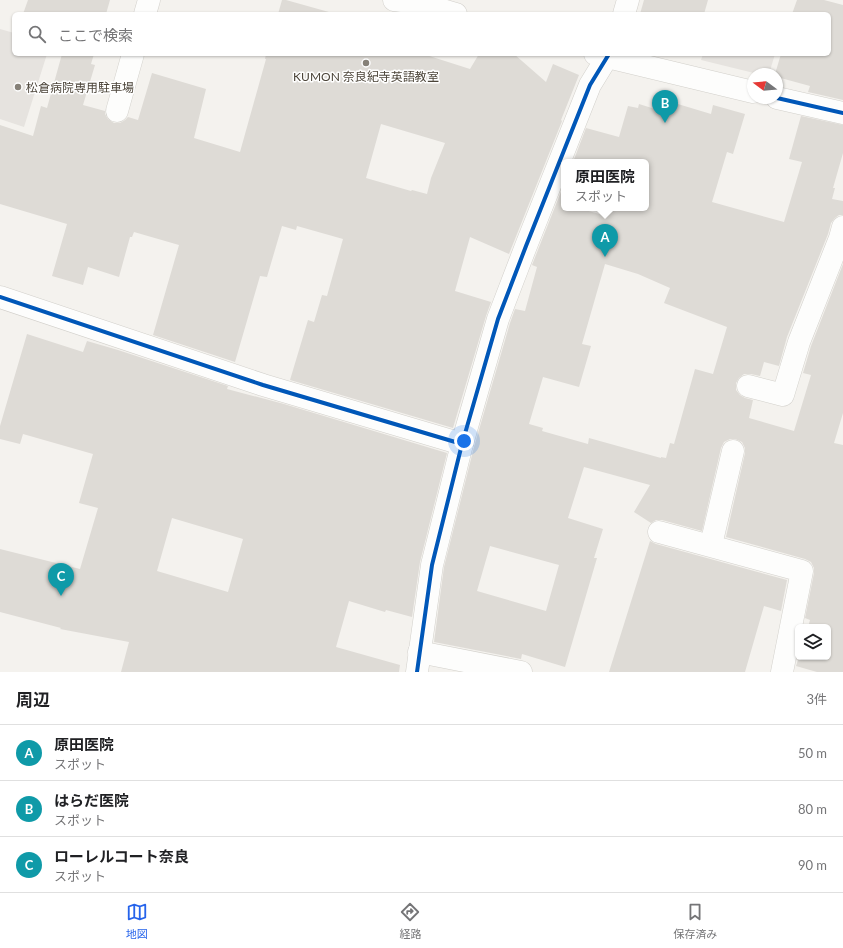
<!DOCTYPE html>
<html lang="ja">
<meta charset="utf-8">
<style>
:root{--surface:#fff;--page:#f6f6f6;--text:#202124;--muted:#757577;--line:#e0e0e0;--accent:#2563eb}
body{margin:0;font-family:Lato,"Noto Sans JP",sans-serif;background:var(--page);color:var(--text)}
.controls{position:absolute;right:12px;bottom:12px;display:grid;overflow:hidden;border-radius:6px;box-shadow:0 1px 3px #0004}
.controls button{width:36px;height:36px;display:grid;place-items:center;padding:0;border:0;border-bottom:1px solid var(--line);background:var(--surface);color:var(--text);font:20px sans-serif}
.compass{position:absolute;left:747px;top:68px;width:36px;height:36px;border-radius:50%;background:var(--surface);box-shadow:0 1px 3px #0004;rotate:286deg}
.you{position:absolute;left:464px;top:441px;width:14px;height:14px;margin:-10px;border:3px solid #fff;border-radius:50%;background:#1a73e8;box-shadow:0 0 0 6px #1a73e833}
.badge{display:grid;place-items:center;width:26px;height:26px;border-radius:50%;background:var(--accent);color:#fff;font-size:13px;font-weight:700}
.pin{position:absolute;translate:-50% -33px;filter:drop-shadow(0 1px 2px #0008)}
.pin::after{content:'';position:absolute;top:21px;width:14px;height:12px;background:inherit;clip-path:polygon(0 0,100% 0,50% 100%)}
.popup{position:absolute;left:561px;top:159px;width:88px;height:52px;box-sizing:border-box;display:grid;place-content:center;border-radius:6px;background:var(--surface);filter:drop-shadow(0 1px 3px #0005);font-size:13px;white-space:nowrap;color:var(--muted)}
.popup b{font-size:15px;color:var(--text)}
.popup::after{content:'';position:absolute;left:50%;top:100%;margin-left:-8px;border:8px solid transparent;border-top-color:var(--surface)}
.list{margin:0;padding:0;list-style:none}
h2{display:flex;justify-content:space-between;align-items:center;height:52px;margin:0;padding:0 16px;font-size:17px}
h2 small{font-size:13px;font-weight:400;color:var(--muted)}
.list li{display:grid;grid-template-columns:26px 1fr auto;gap:12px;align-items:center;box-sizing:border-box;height:56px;padding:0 16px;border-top:1px solid var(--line)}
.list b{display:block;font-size:15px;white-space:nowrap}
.list p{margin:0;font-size:13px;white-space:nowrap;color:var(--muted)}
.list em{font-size:13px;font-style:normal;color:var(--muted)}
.icon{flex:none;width:22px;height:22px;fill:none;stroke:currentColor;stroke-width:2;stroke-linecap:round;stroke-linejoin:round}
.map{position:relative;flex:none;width:843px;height:672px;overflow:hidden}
.search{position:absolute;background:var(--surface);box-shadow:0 1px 3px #0004;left:12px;right:12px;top:12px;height:44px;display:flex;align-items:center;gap:10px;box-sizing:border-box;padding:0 14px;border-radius:6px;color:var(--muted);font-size:15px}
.sheet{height:220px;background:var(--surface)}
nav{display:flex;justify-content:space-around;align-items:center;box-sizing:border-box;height:56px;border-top:1px solid var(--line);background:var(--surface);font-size:11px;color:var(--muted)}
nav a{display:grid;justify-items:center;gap:2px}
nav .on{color:var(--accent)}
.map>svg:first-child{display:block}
</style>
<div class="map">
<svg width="843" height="672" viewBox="0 0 843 672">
<rect width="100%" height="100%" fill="#f4f2ee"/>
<g fill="#e6e3df">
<path d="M 0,29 L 14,33 L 14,54 L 47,54 L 24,127 L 0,119 Z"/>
<path d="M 703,54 L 775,54 L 769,74 L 758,74 L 701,60 Z"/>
</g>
<g fill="#dedbd6" fill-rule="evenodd">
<path d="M 28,0 L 110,0 L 106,14 L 23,14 Z"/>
<path d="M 282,0 L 286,0 L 336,14 L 278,14 Z"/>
<path d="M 644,0 L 708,0 L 704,14 L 640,14 Z"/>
<path d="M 797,0 L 824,0 L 843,5 L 843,100 L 808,92 L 810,86 L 777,77 L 777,74 L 775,74 L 781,54 L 829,54 L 829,14 L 792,14 Z"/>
<path d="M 62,54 L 94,54 L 91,64 L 95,65 L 83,105 L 105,111 L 105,114 L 108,119 L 114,123 L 120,123 L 125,120 L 128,117 L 138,120 L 152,73 L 206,89 L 194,138 L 240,152 L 266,59 L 265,59 L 266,54 L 423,54 L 470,69 L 479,54 L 514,54 L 546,82 L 553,64 L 579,75 L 561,120 L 562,121 L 509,254 L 470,237 L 455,291 L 491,302 L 486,316 L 453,428 L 290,380 L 308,320 L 314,322 L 322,295 L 327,296 L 343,239 L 297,226 L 296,230 L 282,226 L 267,277 L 260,276 L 235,362 L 153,335 L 179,245 L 134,232 L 132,237 L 130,237 L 119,277 L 88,267 L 83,285 L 52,276 L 67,224 L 0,204 L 0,125 L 33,136 L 41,106 L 47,108 ZM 381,124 L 445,143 L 431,178 L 427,194 L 412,190 L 411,191 L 366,178 Z"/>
<path d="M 658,98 L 711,114 L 713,105 L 745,114 L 733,154 L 727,152 L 712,202 L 784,222 L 802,162 L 789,159 L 801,116 L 843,125 L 843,153 L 833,188 L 835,188 L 832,199 L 843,201 L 843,215 L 839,215 L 835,218 L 831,223 L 828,234 L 787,337 L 779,366 L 764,362 L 760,376 L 751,374 L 744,374 L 739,378 L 736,383 L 736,390 L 740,395 L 745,398 L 753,400 L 749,418 L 794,431 L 811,375 L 803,373 L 811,346 L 843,264 L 843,413 L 834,443 L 843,445 L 843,672 L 817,672 L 796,666 L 799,657 L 828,657 L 828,627 L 808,627 L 810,620 L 805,618 L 814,573 L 814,568 L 811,562 L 805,559 L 726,537 L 745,453 L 745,448 L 742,442 L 735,439 L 730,439 L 724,442 L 721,448 L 702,531 L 662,520 L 656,520 L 651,523 L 634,512 L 650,485 L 584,467 L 568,518 L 603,529 L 594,558 L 597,558 L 565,667 L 522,654 L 521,659 L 434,642 L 444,567 L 474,447 L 510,323 L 515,309 L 525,311 L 537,267 L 532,265 L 564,184 L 564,208 L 578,208 L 603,215 L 605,208 L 646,208 L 646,162 L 573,162 L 586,128 L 619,137 L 628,106 L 638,108 L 639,104 L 655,109 ZM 605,264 L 638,274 L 670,288 L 664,303 L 727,327 L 713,374 L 695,369 L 674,444 L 670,443 L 666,458 L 661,457 L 661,458 L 589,438 L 588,444 L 542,431 L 543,428 L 529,424 L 543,377 L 579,387 L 591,346 L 582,344 ZM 490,546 L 559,565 L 546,611 L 477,591 Z"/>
<path d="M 27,334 L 83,352 L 87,341 L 118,350 L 228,386 L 227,389 L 284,404 L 447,453 L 420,562 L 412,617 L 386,610 L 385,612 L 349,601 L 336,647 L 400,665 L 399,672 L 121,672 L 129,642 L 60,629 L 61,628 L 0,612 L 0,549 L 80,569 L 98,508 L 79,503 L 93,454 L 23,434 L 20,444 L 0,439 L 0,426 ZM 172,518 L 243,539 L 228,592 L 157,571 Z"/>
<path d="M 650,541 L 656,544 L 787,580 L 781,611 L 764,606 L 745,672 L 609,672 Z"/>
</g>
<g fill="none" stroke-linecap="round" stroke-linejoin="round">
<defs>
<g id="minor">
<path d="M 394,0 L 418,3 L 456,14"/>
<path d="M 145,14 L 149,0"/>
<path d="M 624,14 L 628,0"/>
<path d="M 595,54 L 753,92"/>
<path d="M 777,98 L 843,113"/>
<path d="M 117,111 L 133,54"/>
<path d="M 0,297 L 263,385 L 462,444"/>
<path d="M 748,386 L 783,395 L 799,342 L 840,238 L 843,227"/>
<path d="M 659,532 L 802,571 L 782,672"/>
<path d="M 711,545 L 733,451"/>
<path d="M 419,652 L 521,672"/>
<path d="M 417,672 L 432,565 L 462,444 L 498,319 L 526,246 L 590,85 L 609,54"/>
</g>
</defs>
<use href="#minor" stroke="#d2d0cb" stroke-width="23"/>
<use href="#minor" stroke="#fdfdfc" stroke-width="22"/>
<defs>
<g id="cycleway">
<path d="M 777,98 L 843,113"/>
<path d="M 0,297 L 263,385 L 462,444"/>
<path d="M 417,672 L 432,565 L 462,444 L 498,319 L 526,246 L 590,85 L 609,54"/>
</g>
</defs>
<use href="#cycleway" stroke="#fff" stroke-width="6"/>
<use href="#cycleway" stroke="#0057b8" stroke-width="4"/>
</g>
<g fill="#868178" stroke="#fff" stroke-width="1.5">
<circle cx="366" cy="63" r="4"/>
<circle cx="18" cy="87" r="4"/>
</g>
<g text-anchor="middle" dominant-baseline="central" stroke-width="3" stroke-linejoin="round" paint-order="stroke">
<g font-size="12" fill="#4b4439" stroke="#fff">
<text x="366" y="76">KUMON 奈良紀寺英語教室</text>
<text x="26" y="87" text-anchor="start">松倉病院専用駐車場</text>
</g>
</g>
</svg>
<div class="controls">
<button><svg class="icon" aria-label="layers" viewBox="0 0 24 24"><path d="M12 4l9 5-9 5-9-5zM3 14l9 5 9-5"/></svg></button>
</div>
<svg class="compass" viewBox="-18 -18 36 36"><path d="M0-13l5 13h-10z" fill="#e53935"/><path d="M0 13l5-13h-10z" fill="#757577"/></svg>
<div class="you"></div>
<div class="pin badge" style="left:605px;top:257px;background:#0f9aa8">A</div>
<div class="popup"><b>原田医院</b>スポット</div>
<div class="pin badge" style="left:665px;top:123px;background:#0f9aa8">B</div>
<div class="pin badge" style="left:61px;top:596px;background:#0f9aa8">C</div>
<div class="search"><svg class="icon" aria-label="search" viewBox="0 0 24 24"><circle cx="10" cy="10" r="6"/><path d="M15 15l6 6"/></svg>ここで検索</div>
</div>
<section class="sheet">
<h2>周辺<small>3件</small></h2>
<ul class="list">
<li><span class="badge" style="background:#0f9aa8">A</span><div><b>原田医院</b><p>スポット</p></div><em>50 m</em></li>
<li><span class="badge" style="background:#0f9aa8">B</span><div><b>はらだ医院</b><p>スポット</p></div><em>80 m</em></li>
<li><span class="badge" style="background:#0f9aa8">C</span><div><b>ローレルコート奈良</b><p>スポット</p></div><em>90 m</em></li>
</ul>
</section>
<nav>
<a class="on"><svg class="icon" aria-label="map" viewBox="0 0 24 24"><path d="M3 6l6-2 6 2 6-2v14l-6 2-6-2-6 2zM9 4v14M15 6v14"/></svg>地図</a>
<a><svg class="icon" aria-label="directions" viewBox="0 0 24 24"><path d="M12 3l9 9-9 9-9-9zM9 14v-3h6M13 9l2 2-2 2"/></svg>経路</a>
<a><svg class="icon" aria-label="saved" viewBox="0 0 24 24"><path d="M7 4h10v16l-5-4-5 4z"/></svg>保存済み</a>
</nav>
